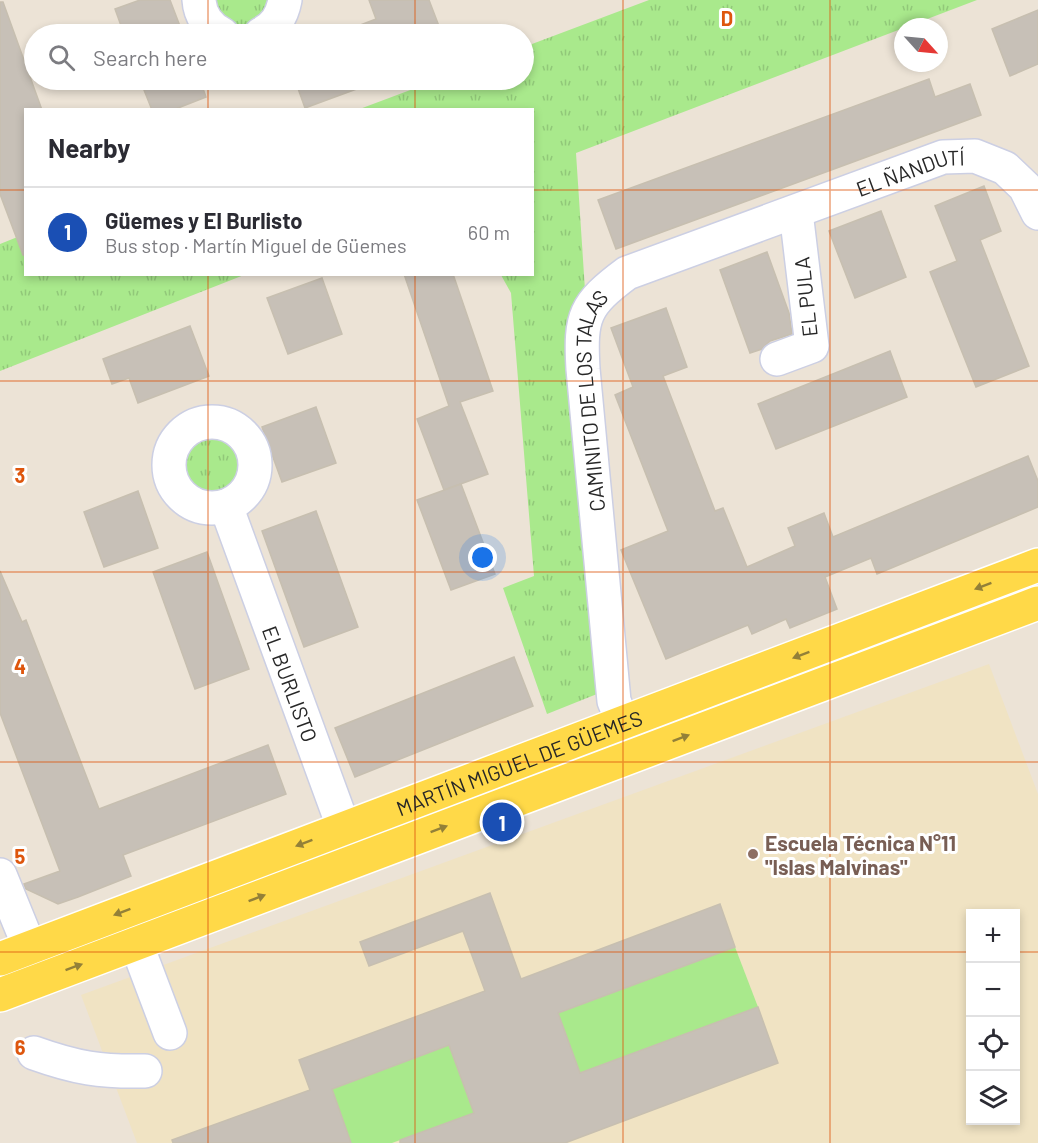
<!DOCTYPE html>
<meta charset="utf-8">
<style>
:root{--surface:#fff;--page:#f2f2f3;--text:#2b2b33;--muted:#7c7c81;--line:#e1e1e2;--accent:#d93025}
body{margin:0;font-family:Barlow,sans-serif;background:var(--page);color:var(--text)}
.controls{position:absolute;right:18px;bottom:18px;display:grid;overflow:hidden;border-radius:0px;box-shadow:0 3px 9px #0003}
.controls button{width:54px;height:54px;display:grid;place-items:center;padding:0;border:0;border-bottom:2px solid var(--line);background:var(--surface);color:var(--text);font:30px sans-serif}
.compass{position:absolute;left:894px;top:18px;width:54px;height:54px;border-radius:50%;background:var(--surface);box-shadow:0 3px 9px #0003;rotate:117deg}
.you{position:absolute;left:483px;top:558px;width:21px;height:21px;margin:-15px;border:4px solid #fff;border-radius:50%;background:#1a73e8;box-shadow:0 0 0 9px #1a73e833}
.badge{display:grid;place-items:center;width:39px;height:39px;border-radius:50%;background:var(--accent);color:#fff;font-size:20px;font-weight:700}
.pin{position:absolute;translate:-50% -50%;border:3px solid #fff;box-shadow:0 2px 6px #0006}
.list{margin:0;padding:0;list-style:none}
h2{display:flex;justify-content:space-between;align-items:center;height:78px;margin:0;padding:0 24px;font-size:26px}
h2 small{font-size:20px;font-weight:400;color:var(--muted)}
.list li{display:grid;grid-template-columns:39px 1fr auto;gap:18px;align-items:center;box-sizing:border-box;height:90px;padding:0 24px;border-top:2px solid var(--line)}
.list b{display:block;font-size:22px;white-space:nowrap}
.list p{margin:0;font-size:20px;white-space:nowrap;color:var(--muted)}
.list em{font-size:20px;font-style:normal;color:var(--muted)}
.icon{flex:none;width:33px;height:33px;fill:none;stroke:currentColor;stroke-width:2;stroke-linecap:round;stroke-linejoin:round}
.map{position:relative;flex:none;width:1038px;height:1143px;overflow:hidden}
.search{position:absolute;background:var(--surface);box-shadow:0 3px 9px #0003;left:24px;top:24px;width:510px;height:66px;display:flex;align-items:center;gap:15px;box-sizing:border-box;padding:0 21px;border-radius:33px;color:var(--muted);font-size:22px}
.panel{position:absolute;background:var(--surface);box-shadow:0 3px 9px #0003;left:24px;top:108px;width:510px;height:168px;border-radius:0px}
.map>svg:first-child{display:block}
</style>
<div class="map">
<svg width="1038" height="1143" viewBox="0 0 1038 1143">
<defs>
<pattern id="grass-tufts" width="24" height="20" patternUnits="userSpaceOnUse" patternTransform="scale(1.5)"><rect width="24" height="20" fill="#a9e98c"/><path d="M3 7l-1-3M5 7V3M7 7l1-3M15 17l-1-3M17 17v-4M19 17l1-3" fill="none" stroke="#91c879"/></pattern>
</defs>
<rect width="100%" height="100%" fill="#ece3d6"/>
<path fill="#f0e3c3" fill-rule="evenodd" d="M 989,664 L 1038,794 L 1038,1143 L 137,1143 L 81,995 ZM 970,914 L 1016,914 L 1016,1120 L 970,1120 Z"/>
<g fill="url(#grass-tufts)">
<path d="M 209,0 L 274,0 C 261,19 259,32 233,30 Z"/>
<path d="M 649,0 L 977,0 L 576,153 L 585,290 L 602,692 L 547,714 L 503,588 L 534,576 L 511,293 L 501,275 L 532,274 L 532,110 L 357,110 L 437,80 L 524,80 L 524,47 Z"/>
<path d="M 25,234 L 26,274 L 244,275 L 0,371 L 0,244 Z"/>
<circle cx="212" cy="465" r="33"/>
</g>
<g fill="#a9e98c">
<path d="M 735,947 L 758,1007 L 580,1073 L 558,1013 Z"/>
<path d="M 449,1045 L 474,1113 L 392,1143 L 351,1143 L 332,1089 Z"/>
</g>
<g fill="#c7c0b7" stroke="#c7bfb0" stroke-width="1.5">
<path d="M 140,0 L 170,0 L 183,34 L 124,34 L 115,9 Z"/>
<path d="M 369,0 L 429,0 L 442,34 L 337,34 L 376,19 Z"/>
<path d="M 0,2 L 3,2 L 42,110 L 26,110 L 26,255 L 23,255 L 0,194 Z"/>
<path d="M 1038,10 L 1038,64 L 1010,76 L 992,29 Z"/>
<path d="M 929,79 L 935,97 L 970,84 L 981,115 L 616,249 L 598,200 Z"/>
<path d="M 140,80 L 200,80 L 206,97 L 173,110 L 152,110 Z"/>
<path d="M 295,80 L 381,80 L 305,108 Z"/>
<path d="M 984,186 L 1001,231 L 980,240 L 1029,366 L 976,387 L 930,272 L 957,261 L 935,206 Z"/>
<path d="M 881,211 L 906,277 L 855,298 L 829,231 Z"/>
<path d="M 767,252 L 789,313 L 792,334 L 770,341 L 762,349 L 750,353 L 720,270 Z"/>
<path d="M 404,274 L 453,274 L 493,391 L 460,402 L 488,474 L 444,490 L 417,419 L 449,406 Z"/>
<path d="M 322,278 L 342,334 L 288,354 L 267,298 Z"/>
<path d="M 666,308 L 687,367 L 663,376 L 715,511 L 723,508 L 747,567 L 795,546 L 788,528 L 824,513 L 833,537 L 1028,456 L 1038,481 L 1038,507 L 877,574 L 871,558 L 825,577 L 837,609 L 790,628 L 786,619 L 752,634 L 748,625 L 666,659 L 621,550 L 668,531 L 615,395 L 633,387 L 611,328 Z"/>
<path d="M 190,326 L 209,376 L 138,403 L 129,378 L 112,384 L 103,359 Z"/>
<path d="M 890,351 L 907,397 L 776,449 L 758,404 Z"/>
<path d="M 316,407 L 336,463 L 282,482 L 262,427 Z"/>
<path d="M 461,484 L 495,574 L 451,590 L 417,500 Z"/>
<path d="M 138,491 L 158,548 L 104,567 L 84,512 Z"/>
<path d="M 316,511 L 358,627 L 304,647 L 262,531 Z"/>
<path d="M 207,552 L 249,669 L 195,689 L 153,572 Z"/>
<path d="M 0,571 L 22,622 L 26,620 L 99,809 L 268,745 L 286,794 L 123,855 L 131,876 L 78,897 L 58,904 L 26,889 L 24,884 L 60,871 L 0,713 Z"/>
<path d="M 514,657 L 533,706 L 355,777 L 335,728 Z"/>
<path d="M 490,893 L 521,979 L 720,904 L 735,947 L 558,1013 L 580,1073 L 758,1007 L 778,1063 L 565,1143 L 400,1143 L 400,1140 L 474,1113 L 449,1045 L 332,1089 L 351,1143 L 173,1143 L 172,1140 L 310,1090 L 299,1060 L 485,991 L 463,931 L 369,966 L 360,942 Z"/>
</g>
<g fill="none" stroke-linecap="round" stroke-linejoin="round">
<defs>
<g id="minor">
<path d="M 199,0 C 200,15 208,27 222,34"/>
<path d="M 261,34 C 275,27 282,16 285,0"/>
<path d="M 777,359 L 812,346 L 796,212"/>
<circle cx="212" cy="465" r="43"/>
<path id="s1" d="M 226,506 L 354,856"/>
<path id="s2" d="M 634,750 L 614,701 L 583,369 C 580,316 584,305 627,273 L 943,157 L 975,156 L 1005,168 L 1025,187 L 1038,213"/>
<path d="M 0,875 L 40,973"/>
<path d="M 136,943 L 170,1033"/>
<path d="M 34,1053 C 76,1068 100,1072 145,1071"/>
</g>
<g id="major">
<path id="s3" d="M 0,959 L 1038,565"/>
<path d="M 0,995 L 1038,603"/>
</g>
</defs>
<use href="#minor" stroke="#cccfe3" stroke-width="36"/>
<use href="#major" stroke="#fff" stroke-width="36"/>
<use href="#minor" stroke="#fff" stroke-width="33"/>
<use href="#major" stroke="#ffd948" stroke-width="33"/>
</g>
<defs><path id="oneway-solid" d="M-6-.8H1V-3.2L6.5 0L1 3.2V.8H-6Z" transform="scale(1.5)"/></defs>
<g fill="#938038">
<use href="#oneway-solid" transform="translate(983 586) rotate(159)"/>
<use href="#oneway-solid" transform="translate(801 655) rotate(159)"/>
<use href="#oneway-solid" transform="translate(681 738) rotate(-21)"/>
<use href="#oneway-solid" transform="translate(439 829) rotate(-21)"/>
<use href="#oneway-solid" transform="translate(304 843) rotate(159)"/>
<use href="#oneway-solid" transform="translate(257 898) rotate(-21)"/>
<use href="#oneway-solid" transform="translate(122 912) rotate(159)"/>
<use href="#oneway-solid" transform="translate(74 967) rotate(-20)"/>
</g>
<path fill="none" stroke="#de560d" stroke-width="1.5" stroke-opacity="0.55" d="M 208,0 L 208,34M 415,0 L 415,34M 623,0 L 623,1143M 830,0 L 830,1143M 208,80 L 208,110M 415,80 L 415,110M 0,190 L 26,190M 532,190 L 1038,190M 208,274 L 208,1143M 415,274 L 415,1143M 0,381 L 1038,381M 0,572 L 1038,572M 0,762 L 1038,762M 0,952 L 970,952M 1016,952 L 1038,952"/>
<circle fill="#8d6e63" stroke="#fff" stroke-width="2" cx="753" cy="854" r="6"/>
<g text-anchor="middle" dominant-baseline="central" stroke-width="6" stroke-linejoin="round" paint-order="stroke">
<g font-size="21" fill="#272727" stroke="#fff">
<text stroke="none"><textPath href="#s2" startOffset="801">EL ÑANDUTÍ</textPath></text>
<text transform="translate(805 297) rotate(-96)">EL PULA</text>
<text stroke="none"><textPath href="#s2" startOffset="356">CAMINITO DE LOS TALAS</textPath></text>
<text stroke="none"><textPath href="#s1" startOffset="189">EL BURLISTO</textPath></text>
<text stroke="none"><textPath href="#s3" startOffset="555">MARTÍN MIGUEL DE GÜEMES</textPath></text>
</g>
<g font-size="21" font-weight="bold" fill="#785e54" stroke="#fff" text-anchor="start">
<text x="765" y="842">Escuela Técnica N°11<tspan x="765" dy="24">"Islas Malvinas"</tspan></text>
</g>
</g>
<g font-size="20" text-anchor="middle" font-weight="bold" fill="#de560d" stroke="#fff" stroke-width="6" stroke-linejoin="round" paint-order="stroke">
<text x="727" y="26">D</text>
<text x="20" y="483">3</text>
<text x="20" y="674">4</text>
<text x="20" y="864">5</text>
<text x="20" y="1055">6</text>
</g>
</svg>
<div class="controls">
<button>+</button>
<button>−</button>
<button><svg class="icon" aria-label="locate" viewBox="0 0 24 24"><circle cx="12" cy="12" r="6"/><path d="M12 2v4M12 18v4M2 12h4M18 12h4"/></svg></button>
<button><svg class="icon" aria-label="layers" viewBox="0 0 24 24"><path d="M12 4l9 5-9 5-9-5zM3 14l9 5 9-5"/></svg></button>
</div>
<svg class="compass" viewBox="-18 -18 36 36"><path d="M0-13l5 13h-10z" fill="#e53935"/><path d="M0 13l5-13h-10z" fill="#7c7c81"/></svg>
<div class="you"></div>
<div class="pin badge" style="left:502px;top:822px;background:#1a4fb4">1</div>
<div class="search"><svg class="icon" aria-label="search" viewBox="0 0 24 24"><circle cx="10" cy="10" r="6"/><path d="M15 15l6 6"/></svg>Search here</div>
<section class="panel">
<h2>Nearby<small></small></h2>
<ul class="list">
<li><span class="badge" style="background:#1a4fb4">1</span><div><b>Güemes y El Burlisto</b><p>Bus stop · Martín Miguel de Güemes</p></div><em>60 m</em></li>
</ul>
</section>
</div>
